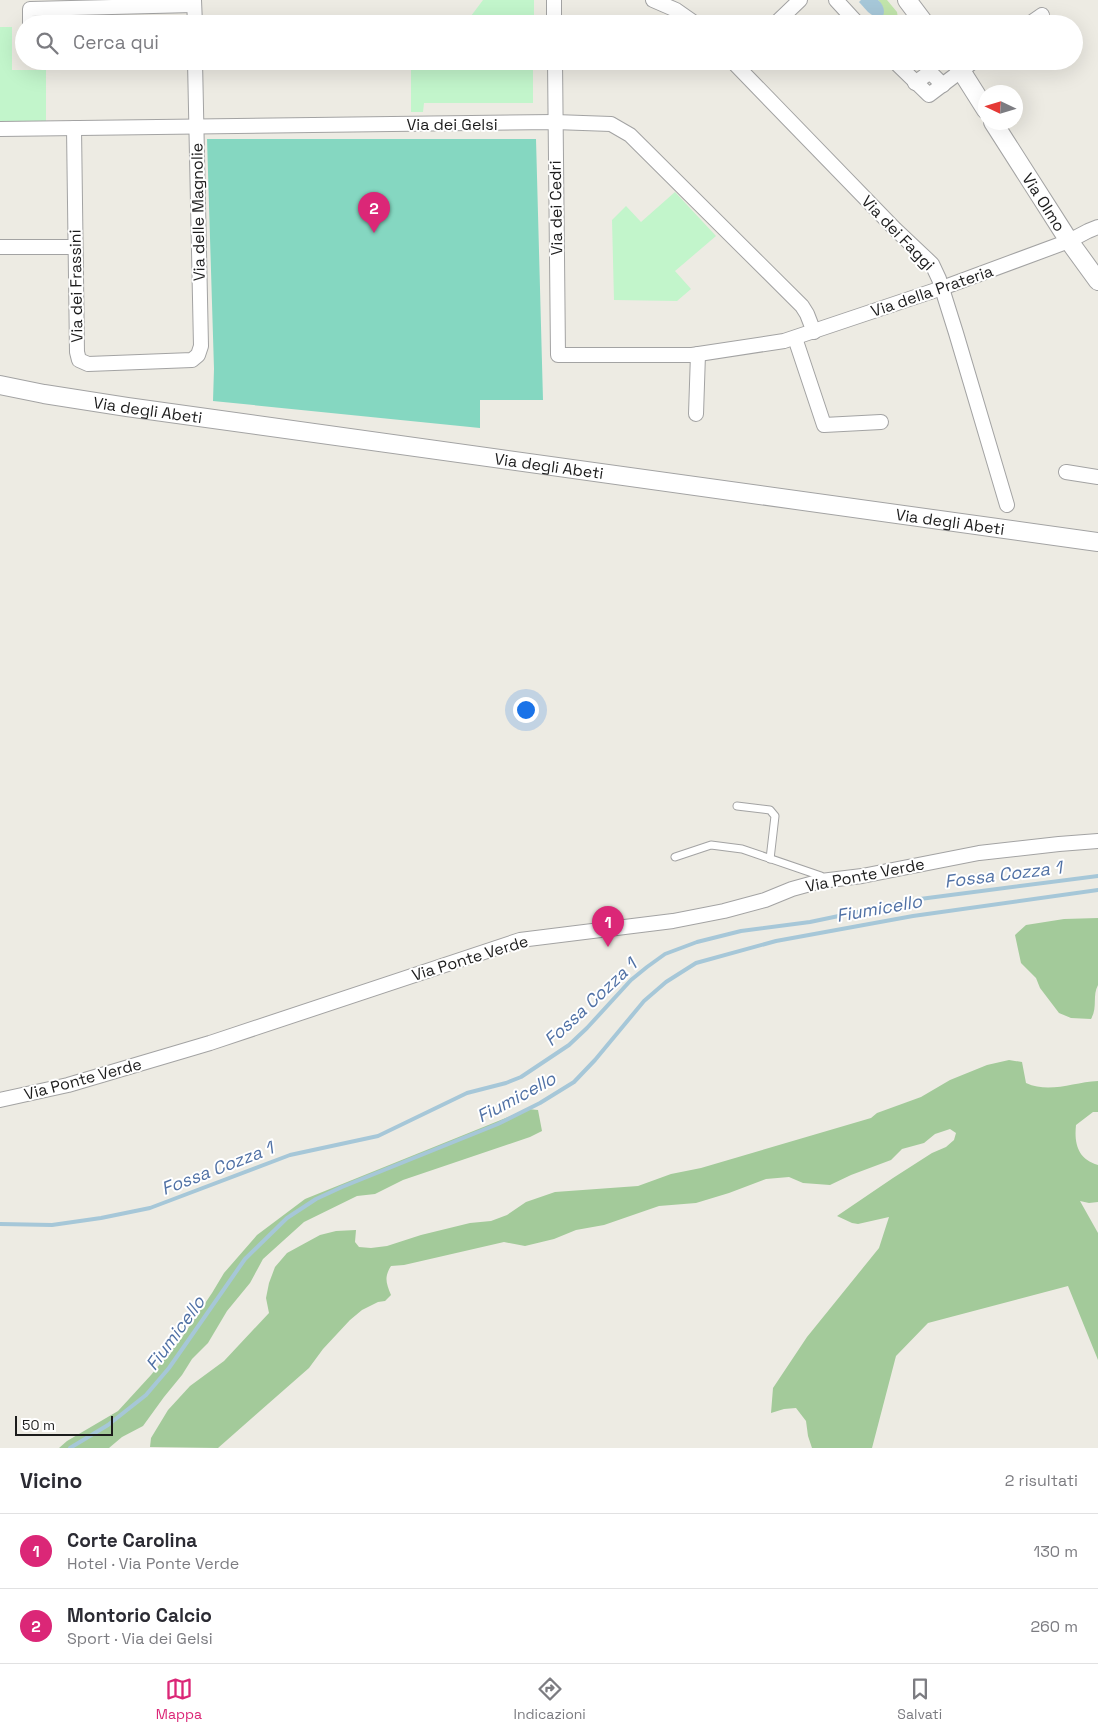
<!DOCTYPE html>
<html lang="it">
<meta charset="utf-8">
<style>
:root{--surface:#fff;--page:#f7f7f7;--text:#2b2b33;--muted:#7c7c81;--line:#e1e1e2;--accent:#db2777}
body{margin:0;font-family:"Space Grotesk",sans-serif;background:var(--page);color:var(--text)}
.compass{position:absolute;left:978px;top:85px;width:45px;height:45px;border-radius:50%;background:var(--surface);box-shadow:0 5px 20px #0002;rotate:274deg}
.scale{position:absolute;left:15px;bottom:12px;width:98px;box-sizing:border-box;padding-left:5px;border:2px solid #1c1c1c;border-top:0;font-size:14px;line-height:18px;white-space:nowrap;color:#1c1c1c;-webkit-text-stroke:4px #fff;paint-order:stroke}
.you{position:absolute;left:525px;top:709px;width:18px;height:18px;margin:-12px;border:4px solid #fff;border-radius:50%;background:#1a73e8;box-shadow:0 0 0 8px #1a73e833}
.badge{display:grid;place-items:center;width:32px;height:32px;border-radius:50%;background:var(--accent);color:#fff;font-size:16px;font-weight:700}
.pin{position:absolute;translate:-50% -41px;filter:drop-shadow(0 1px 2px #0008)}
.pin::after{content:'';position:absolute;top:26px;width:18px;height:15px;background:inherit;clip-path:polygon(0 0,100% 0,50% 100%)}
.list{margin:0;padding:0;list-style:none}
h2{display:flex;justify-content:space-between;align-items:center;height:65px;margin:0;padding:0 20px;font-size:21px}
h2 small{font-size:16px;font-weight:400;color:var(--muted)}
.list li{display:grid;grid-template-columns:32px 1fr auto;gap:15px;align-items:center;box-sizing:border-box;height:75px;padding:0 20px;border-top:1px solid var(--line)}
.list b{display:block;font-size:19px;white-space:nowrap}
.list p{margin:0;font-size:16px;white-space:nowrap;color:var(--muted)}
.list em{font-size:16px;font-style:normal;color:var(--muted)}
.icon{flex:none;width:28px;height:28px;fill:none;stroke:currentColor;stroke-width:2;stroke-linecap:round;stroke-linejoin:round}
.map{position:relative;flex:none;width:1098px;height:1448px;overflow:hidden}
.search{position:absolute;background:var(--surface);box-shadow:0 5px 20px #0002;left:15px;right:15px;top:15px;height:55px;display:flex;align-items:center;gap:12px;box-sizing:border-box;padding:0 18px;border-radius:28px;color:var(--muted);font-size:19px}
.sheet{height:215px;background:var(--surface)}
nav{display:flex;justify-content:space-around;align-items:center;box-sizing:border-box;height:70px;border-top:1px solid var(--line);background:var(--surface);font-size:14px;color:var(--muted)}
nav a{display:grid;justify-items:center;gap:2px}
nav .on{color:var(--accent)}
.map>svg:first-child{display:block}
</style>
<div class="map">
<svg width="1098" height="1448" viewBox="0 0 1098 1448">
<rect width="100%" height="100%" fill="#edebe3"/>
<path fill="#c1e4ab" d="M 878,0 L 887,0 L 897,12 L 899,24 L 882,24 L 880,21 C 885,14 884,6 878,0 Z"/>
<g fill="#a3ca9a">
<path d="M 1098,918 L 1098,985 C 1092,996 1098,1007 1091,1019 L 1071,1018 L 1059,1013 L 1040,988 L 1036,978 L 1021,963 L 1015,935 L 1026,925 L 1064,919 Z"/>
<path d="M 1009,1060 L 1022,1062 L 1026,1083 C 1050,1094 1073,1082 1098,1081 L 1098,1112 L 1093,1112 L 1076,1125 C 1074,1144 1078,1159 1098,1165 L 1098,1202 L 1089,1203 L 1080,1201 L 1098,1233 L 1098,1360 L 1068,1286 L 928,1323 L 896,1356 L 872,1448 L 812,1448 L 808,1436 L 806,1421 L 796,1408 L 784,1409 L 771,1413 L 773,1388 L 807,1337 L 879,1248 L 889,1217 L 858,1224 L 852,1223 L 837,1216 L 893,1178 L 932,1153 L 946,1147 L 954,1140 L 956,1133 L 950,1129 L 935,1134 L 924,1143 L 902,1149 L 891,1160 L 851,1175 L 830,1185 L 803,1183 L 789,1177 L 766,1179 L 729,1193 L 696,1203 L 659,1206 L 604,1225 L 576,1230 L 554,1239 L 525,1246 L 504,1242 L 404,1265 L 391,1266 C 384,1277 386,1283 391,1295 L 385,1301 L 378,1302 L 362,1310 L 350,1320 L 323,1349 L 309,1368 L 218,1448 L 150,1447 L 151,1438 L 168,1410 L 190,1386 L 224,1361 L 269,1313 L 266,1298 L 269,1283 L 275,1267 L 287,1253 L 320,1235 L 336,1231 L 356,1230 L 355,1242 L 359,1247 L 371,1248 L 387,1246 L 421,1235 L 470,1223 L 491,1221 L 507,1215 L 526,1202 L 555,1192 L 638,1186 L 671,1174 L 701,1168 L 871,1118 L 877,1113 L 921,1097 L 950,1080 L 987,1065 Z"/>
<path d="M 528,1109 L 538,1110 L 542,1131 L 530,1137 L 403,1180 L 375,1194 L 357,1196 L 304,1222 L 263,1259 L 250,1283 L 227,1311 L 208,1343 L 192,1359 L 182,1375 L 164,1397 L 143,1426 L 122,1437 L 109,1448 L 59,1448 L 67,1441 L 118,1411 L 151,1375 L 183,1336 L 212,1293 L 224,1273 L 257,1235 L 305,1199 Z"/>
</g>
<g fill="#c2f5cb">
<path d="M 483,0 L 534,0 L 534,24 L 465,24 Z"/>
<path d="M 0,27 L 12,27 L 12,70 L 46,70 L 46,121 L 0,121 Z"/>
<path d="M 411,61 L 533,61 L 533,103 L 424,103 L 423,112 L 411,112 Z"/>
<path d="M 675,192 L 716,236 L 675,271 L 691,289 L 677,301 L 614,300 L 612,220 L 626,206 L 641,222 Z"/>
</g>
<path fill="#85d7c1" d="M 207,139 L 536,139 L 543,400 L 480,400 L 480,428 L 213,401 L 214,369 Z"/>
<path fill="#a6c7d8" d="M 861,0 L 878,0 C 885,6 886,14 880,21 L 868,12 L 859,2 Z"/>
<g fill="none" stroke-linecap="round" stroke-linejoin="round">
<g stroke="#a6c7d8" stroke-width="4">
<path d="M 0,1224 L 52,1225 L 101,1218 L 150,1208 L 290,1155 L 378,1136 L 467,1093 L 506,1083 L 521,1077 L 569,1045 L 587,1028 L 631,980 L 647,967 L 665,954 L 697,942 L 741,931 L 810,922 L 920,899 L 1098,876"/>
<path d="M 70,1448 L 108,1425 L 146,1395 L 169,1368 L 245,1259 L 287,1218 L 316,1199 L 342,1187 L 498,1124 L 540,1103 L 574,1082 L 595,1060 L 644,1001 L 666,982 L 696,963 L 776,941 L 913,916 L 1098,890"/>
</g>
<defs>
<g id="service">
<path d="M 737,806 L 770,810 L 775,816 L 770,859"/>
<path d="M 675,857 L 711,845 L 742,849 L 821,876 L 821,881"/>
</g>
<g id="minor">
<path d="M 194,0 L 195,24"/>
<path d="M 554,0 L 554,24"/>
<path d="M 653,0 L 676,10 L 696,24"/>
<path d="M 836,0 L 858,24"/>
<path d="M 30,24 L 30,9 L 194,5"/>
<path d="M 775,24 L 800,0"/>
<path d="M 1029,24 L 1042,15"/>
<path d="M 555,61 L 558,355 L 692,355 L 784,341 L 942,288 L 1069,241 L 1088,231 L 1098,227"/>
<path d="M 732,61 L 895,229 L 932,264 L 939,279 L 956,333 L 1007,505"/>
<path d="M 894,61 L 929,95 L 974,61"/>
<path d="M 915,83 L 930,72 L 943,85"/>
<path d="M 74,128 L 77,352 L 79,360 L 88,364 L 192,360 L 198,355 L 201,346 L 195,61"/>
<path d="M 0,129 L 555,122 L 611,124 L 630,135 L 802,306 L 807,314 L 814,332"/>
<path d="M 0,247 L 75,247"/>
<path d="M 795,338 L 824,425 L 881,422"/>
<path d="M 696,414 L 698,354"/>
<path d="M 1066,472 L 1098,477"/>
<path d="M 0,1100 L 68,1085 L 210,1043 L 520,940 L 673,921 L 724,911 L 765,900 L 792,889 L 821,881 L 862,876 L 979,853 L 1059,844 L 1098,841"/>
</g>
<g id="tertiary">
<path d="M 907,0 L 925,24"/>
<path d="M 955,61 L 986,110"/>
<path id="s1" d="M 993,122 L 1069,241 L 1098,281"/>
<path id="s2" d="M 0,385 L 44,394 L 127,407 L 1098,542"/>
</g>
</defs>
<use href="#service" stroke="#a3a3a3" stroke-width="9"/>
<use href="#minor" stroke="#a3a3a3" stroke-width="16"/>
<use href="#tertiary" stroke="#a3a3a3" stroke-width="20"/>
<use href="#service" stroke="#fff" stroke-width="7"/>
<use href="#minor" stroke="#fff" stroke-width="14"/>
<use href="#tertiary" stroke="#fff" stroke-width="18"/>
</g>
<g text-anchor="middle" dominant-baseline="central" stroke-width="4" stroke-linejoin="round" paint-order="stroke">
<g font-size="16" fill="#1c1c1c" stroke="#fff">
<text x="452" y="124">Via dei Gelsi</text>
<text stroke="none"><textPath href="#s1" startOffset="95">Via Olmo</textPath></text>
<text transform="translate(556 208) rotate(-91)">Via dei Cedri</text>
<text transform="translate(198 212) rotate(-91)">Via delle Magnolie</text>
<text transform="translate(898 233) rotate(46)">Via dei Faggi</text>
<text transform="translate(76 286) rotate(-91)">Via dei Frassini</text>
<text transform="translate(932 291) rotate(-19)">Via della Prateria</text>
<text stroke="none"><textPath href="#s2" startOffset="150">Via degli Abeti</textPath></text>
<text stroke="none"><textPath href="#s2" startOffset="555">Via degli Abeti</textPath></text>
<text stroke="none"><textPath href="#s2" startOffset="960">Via degli Abeti</textPath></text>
<text transform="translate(865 875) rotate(-11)">Via Ponte Verde</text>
<text transform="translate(470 958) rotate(-17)">Via Ponte Verde</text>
<text transform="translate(83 1079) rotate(-15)">Via Ponte Verde</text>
</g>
<g font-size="18" font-style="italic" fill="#5071a5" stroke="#fff">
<text transform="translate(1003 874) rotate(-7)">Fossa Cozza 1</text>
<text transform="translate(879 908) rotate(-10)">Fiumicello</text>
<text transform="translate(590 1002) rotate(-43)">Fossa Cozza 1</text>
<text transform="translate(516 1097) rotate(-28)">Fiumicello</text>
<text transform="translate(217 1168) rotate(-21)">Fossa Cozza 1</text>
<text transform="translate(175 1333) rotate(-54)">Fiumicello</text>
</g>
</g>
</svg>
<svg class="compass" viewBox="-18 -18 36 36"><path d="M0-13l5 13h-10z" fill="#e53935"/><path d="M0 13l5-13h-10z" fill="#7c7c81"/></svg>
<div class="scale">50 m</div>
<div class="you"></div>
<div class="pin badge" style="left:608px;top:947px">1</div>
<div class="pin badge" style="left:374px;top:233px">2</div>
<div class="search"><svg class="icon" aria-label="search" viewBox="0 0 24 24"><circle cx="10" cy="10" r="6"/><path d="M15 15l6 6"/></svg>Cerca qui</div>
</div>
<section class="sheet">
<h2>Vicino<small>2 risultati</small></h2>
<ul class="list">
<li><span class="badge">1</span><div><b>Corte Carolina</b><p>Hotel · Via Ponte Verde</p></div><em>130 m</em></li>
<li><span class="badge">2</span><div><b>Montorio Calcio</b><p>Sport · Via dei Gelsi</p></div><em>260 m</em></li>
</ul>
</section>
<nav>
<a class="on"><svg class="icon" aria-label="map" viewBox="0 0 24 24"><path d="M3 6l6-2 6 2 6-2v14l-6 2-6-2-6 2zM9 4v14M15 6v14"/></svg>Mappa</a>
<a><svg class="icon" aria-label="directions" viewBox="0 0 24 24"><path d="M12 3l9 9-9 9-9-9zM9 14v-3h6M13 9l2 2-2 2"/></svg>Indicazioni</a>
<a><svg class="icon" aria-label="saved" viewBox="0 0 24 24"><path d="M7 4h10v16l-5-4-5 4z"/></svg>Salvati</a>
</nav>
